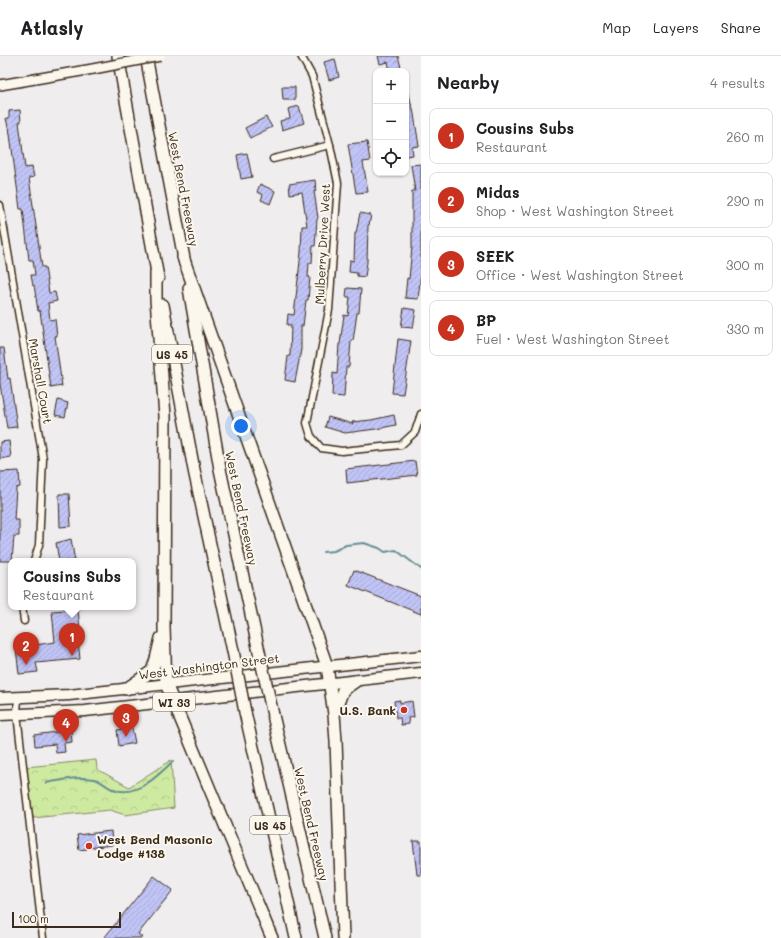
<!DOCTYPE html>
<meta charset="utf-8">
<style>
:root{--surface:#fff;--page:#f6f6f6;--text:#202124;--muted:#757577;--line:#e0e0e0;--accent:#c8321e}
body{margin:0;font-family:Mali,sans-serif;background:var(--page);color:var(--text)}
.controls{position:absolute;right:12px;top:12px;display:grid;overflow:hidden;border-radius:8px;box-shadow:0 1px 3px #0004}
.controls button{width:36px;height:36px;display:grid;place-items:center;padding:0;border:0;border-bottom:1px solid var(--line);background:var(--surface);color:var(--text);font:20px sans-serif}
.scale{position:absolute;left:12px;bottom:10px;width:109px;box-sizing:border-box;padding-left:4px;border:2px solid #3b2a1e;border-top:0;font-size:11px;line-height:14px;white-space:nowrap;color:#3b2a1e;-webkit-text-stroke:3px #fbf7ec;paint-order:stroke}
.you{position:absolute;left:241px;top:370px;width:14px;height:14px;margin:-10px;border:3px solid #fff;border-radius:50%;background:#1a73e8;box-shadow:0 0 0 6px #1a73e833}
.badge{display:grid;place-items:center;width:26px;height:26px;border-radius:50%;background:var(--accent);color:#fff;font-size:13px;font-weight:700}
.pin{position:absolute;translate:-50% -33px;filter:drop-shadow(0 1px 2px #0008)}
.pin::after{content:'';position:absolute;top:21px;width:14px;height:12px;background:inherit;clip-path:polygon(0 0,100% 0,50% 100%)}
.popup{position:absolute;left:8px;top:502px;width:128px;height:52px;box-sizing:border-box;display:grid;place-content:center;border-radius:8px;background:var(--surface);filter:drop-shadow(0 1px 3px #0005);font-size:13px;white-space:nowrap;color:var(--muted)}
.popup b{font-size:15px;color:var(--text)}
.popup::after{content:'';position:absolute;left:50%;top:100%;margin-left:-8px;border:8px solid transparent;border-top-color:var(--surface)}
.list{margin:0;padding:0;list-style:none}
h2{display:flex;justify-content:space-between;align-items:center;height:52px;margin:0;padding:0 16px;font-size:17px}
h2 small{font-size:13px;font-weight:400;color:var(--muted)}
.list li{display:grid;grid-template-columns:26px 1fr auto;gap:12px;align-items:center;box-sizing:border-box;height:56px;margin:0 8px 8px;padding:0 8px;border:1px solid var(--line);border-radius:8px}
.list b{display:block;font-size:15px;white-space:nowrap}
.list p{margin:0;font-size:13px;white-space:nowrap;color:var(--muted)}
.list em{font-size:13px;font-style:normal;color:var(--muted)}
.icon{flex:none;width:22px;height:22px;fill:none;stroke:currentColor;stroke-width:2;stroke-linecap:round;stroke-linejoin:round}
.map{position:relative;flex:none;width:421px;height:882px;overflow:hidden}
header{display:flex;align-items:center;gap:24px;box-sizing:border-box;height:56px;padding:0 20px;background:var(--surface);border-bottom:1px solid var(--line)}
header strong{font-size:19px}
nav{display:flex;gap:22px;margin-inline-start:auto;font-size:14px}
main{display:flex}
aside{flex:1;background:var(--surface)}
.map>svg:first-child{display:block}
</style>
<header>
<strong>Atlasly</strong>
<nav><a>Map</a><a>Layers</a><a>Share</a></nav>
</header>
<main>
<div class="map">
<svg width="421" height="882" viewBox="0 0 421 882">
<defs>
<pattern id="forest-crowns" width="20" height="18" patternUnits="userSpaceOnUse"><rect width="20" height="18" fill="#ceeaa1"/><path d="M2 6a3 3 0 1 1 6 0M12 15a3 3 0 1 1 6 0" fill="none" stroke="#b2c98a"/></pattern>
<pattern id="building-hatch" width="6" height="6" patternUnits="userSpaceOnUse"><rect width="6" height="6" fill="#c0c4f6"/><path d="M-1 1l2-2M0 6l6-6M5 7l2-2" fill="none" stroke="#a6a9d2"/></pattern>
</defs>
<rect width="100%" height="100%" fill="#efedee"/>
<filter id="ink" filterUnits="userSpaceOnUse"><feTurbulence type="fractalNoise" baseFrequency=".025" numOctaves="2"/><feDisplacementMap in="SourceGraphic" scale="8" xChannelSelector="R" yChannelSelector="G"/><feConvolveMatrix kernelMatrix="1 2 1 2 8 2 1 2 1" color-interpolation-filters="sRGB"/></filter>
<g filter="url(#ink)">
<path fill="url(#forest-crowns)" stroke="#848a60" d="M 96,704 L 97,713 L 129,731 L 171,704 L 174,752 L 125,759 L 110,754 L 33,762 L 26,711 Z"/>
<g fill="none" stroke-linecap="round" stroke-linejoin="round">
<g stroke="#668f91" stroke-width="2">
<path d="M 323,496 L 334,495 L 346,489 L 364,487 L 379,492 L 385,496 L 396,494 L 421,513"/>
<path d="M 46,727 C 62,724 78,720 94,723 C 101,724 106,731 113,733 C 135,743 159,719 173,705"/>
</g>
</g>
<g fill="url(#building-hatch)" stroke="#3b2a1e">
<path d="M 378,0 L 398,0 L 402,15 L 390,15 L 388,6 L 380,8 Z"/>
<path d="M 335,3 L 339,21 L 329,24 L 324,6 Z"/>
<path d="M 282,31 L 295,31 L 295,44 L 283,44 Z"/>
<path d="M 406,38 L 409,38 L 412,52 L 413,52 L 419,90 L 412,91 L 413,99 L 406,100 Z"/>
<path d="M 299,50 L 304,67 L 282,74 L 280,65 L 290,62 L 288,53 Z"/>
<path d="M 20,54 L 21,66 L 19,66 L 25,112 L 32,111 L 34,121 L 29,122 L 42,211 L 45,211 L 49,237 L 55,236 L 57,245 L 48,247 L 50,264 L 55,263 L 57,280 L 55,280 L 62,330 L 51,332 L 40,255 L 38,255 L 34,229 L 33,230 L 31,219 L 35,219 L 33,204 L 29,204 L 23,153 L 20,153 L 9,71 L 8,71 L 6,62 L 9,62 L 9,55 Z"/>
<path d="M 266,61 L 272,71 L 250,82 L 245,72 Z"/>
<path d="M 367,86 L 370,105 L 363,106 L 368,136 L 356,137 L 348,88 Z"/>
<path d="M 247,97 L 252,121 L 241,123 L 237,99 Z"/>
<path d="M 421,108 L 421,217 L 418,243 L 405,242 L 407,222 L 409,223 L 412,191 L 412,135 L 415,135 L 411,109 Z"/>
<path d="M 315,124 L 316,134 L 314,135 L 318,162 L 317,163 L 315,190 L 313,190 L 312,207 L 309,207 L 308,221 L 310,221 L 308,244 L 306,244 L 303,270 L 301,270 L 301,294 L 295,326 L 285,324 L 288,300 L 290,300 L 291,269 L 287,269 L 288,258 L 294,259 L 301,196 L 302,170 L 307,170 L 302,136 L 290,138 L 289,128 Z"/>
<path d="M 260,128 L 275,135 L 270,148 L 261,144 L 263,139 L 257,136 Z"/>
<path d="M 360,157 L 371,159 L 369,169 L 368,169 L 367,206 L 365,221 L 357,220 L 357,217 L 349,216 L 350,204 L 354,205 L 355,177 L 356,177 Z"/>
<path d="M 347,232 L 361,233 L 359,257 L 357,257 L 353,285 L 351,285 L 349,311 L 346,311 L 344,341 L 332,340 L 333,317 L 337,318 L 339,288 L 340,288 L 344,259 L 348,260 L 350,241 L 346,241 Z"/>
<path d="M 404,252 L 416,254 L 413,272 L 401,271 Z"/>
<path d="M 398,283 L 411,285 L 403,338 L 392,337 Z"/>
<path d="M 0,292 L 4,292 L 8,323 L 10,322 L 17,371 L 7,372 L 0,328 Z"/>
<path d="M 58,344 L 68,347 L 65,361 L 55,359 Z"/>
<path d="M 394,359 L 396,369 L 376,373 L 345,377 L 325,371 L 328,361 L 353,368 L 352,366 L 371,364 Z"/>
<path d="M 9,385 L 11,401 L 0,403 L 0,386 Z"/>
<path d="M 415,405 L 417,419 L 347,427 L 346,413 Z"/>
<path d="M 19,415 L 20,431 L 16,432 L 14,464 L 19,464 L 19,480 L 14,480 L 12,505 L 0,505 L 0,416 Z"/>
<path d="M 59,438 L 69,438 L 71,470 L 60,471 Z"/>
<path d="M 71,483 L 75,505 L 59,505 L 56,487 Z"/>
<path d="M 354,514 L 421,540 L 421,558 L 348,529 Z"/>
<path d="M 78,553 L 80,574 L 77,575 L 80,603 L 36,607 L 38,616 L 19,618 L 16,592 L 55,586 L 52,555 Z"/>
<path d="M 400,644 L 400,647 L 412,645 L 414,661 L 408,662 L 409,668 L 401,669 L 400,662 L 396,662 L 394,645 Z"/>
<path d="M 132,672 L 135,687 L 119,690 L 117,674 Z"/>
<path d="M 71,674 L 72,686 L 64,687 L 65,696 L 56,697 L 55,688 L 35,690 L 34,679 Z"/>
<path d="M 111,775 L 112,789 L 87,792 L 87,793 L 79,794 L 77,779 Z"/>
<path d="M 413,785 L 421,785 L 421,819 L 417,819 Z"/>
<path d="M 154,820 L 173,834 L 138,878 L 143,882 L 104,882 Z"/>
</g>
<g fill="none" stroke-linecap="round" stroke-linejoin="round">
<defs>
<g id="street">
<path d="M 301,0 L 312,20 L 330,89 L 338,127 L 329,254 L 307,367 L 311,380 L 321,392 L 342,395 L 401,389 L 415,376 L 421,358"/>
<path d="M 273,103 L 330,89"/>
<path d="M 0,149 L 43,403 L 39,489 L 34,505"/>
<path d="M 22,551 L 24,565"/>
<path d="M 18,641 L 17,658 L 43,882"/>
</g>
<path id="secondary" d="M 0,29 L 93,13"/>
<g id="primary">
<path d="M 0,642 L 69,639 L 421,600"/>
<path d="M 0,659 L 85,655 L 421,617"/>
</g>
<g id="highway">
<path d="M 118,0 L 158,222"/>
<path d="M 146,0 L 185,208"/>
<path d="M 183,201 L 327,610 L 334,658 L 336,685 L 343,882"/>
<path d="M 156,216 L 156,243 L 165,360 L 164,572 L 166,628 L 272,882"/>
<path d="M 189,232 L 220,413 L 258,591"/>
<path d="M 163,249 L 194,414 L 233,595"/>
<path d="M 126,633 L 152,615 L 156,603 L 161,582"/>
<path d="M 335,655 L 343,634 L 356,625"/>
<path d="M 245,656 L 296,882"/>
<path d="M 273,659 L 325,882"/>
</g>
</defs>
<use href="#street" stroke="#3b2a1e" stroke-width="9"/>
<use href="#secondary" stroke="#3b2a1e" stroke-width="12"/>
<use href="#primary" stroke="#3b2a1e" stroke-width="13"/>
<use href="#highway" stroke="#3b2a1e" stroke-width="14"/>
<use href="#street" stroke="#fbf7ec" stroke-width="6"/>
<use href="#secondary" stroke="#fbf7ec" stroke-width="9"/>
<use href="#primary" stroke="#fbf7ec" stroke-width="10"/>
<use href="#highway" stroke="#fbf7ec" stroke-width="11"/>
<defs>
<path id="secondary-bridge" d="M 93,13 L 160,0"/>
<g id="highway-bridge">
<path d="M 258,591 L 273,659"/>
<path d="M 233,595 L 245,656"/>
</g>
</defs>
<use href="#secondary-bridge" stroke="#3b2a1e" stroke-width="12" stroke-linecap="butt"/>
<use href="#highway-bridge" stroke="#3b2a1e" stroke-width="14" stroke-linecap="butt"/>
<use href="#secondary-bridge" stroke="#fbf7ec" stroke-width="9"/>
<use href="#highway-bridge" stroke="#fbf7ec" stroke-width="11"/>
</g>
</g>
<g fill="#c8321e" stroke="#fbf7ec" stroke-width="1.5">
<circle cx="404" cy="654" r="4"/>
<circle cx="89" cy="790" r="4"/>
</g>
<g text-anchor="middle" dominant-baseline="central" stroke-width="4" stroke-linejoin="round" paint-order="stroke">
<g fill="#fbf7ec" stroke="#75685c" stroke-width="1">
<rect x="152" y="289" width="40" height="18" rx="3"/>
<rect x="153" y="637" width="42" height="18" rx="3"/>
<rect x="250" y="760" width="40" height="18" rx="3"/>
</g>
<g font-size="11" font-weight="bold" fill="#3b2a1e">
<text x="172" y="298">US 45</text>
<text x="174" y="646">WI 33</text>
<text x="270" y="769">US 45</text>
</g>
<g font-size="12" fill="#3b2a1e" stroke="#fbf7ec">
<text transform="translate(184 133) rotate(79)">West Bend Freeway</text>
<text transform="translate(322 188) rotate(-87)">Mulberry Drive West</text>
<text transform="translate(41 325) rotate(80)">Marshall Court</text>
<text transform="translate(242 452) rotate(78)">West Bend Freeway</text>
<text transform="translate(209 610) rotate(-7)">West Washington Street</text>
<text transform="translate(312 768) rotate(77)">West Bend Freeway</text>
</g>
<g font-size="12" font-weight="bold" fill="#3b2a1e" stroke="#fbf7ec" text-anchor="end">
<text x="396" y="654">U.S. Bank</text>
<text x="97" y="783" text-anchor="start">West Bend Masonic<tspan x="97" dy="14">Lodge #138</tspan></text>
</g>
</g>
</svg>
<div class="controls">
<button>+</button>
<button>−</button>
<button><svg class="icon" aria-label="locate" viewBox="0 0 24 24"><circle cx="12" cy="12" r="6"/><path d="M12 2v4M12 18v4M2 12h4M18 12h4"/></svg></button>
</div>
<div class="scale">100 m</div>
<div class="you"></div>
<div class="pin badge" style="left:72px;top:600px">1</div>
<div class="popup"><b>Cousins Subs</b>Restaurant</div>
<div class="pin badge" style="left:26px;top:609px">2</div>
<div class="pin badge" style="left:126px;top:681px">3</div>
<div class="pin badge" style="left:66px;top:686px">4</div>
</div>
<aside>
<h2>Nearby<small>4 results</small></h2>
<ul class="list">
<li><span class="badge">1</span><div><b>Cousins Subs</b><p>Restaurant</p></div><em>260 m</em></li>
<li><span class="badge">2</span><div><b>Midas</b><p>Shop · West Washington Street</p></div><em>290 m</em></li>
<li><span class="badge">3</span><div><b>SEEK</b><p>Office · West Washington Street</p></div><em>300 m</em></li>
<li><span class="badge">4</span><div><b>BP</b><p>Fuel · West Washington Street</p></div><em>330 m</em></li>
</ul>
</aside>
</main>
